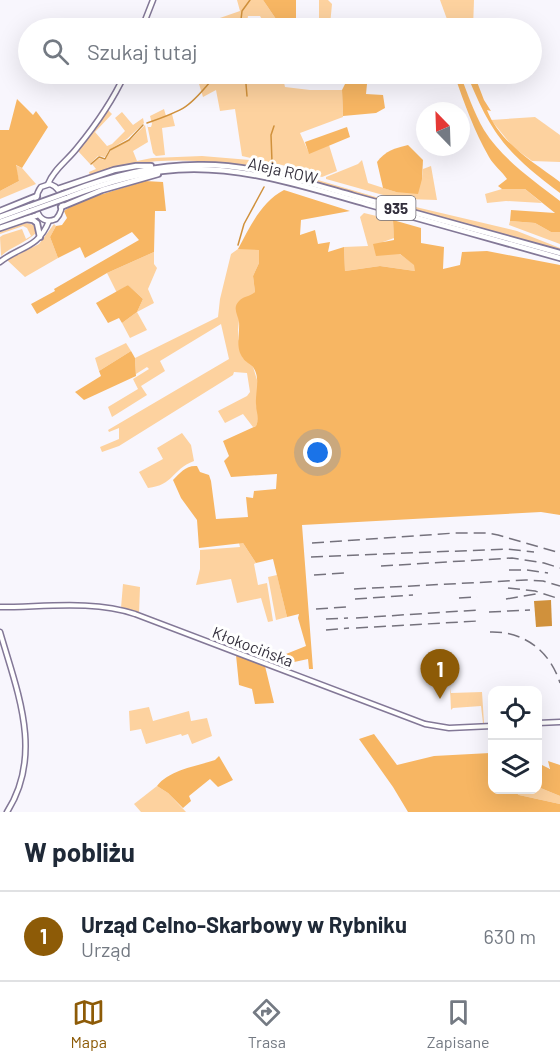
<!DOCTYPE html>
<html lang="pl">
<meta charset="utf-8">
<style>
:root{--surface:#fff;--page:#f6f6f7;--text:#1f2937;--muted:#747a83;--line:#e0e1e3;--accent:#8d5b07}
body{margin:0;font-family:Barlow,sans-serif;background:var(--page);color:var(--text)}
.controls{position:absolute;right:18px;bottom:18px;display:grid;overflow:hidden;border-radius:12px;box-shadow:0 6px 24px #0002}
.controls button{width:54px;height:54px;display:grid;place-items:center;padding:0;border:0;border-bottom:2px solid var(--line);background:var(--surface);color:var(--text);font:30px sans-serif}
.compass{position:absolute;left:416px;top:102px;width:54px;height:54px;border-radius:50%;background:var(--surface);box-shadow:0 6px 24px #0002;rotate:337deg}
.you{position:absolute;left:318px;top:453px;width:21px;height:21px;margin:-15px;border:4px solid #fff;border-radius:50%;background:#1a73e8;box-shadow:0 0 0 9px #1a73e833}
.badge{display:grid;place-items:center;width:39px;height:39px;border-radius:50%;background:var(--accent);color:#fff;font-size:20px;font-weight:700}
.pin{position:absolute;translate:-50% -50px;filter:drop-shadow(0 2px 3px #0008)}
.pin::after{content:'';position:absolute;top:32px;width:21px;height:18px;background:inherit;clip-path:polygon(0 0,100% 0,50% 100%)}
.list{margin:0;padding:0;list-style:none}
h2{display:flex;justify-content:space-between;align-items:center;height:78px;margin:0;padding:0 24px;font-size:26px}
h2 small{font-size:20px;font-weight:400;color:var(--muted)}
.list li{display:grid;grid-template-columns:39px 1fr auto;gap:18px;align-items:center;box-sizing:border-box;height:90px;padding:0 24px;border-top:2px solid var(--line)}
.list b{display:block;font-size:22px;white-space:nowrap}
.list p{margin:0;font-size:20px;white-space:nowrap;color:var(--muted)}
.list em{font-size:20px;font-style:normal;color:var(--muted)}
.icon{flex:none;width:33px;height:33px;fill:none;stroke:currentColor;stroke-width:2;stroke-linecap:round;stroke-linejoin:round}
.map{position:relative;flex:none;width:560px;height:812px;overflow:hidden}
.search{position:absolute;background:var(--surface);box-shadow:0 6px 24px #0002;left:18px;right:18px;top:18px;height:66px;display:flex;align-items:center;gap:15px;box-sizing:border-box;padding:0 21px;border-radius:33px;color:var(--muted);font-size:22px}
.sheet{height:168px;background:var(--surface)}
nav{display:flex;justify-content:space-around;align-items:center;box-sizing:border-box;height:84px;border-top:2px solid var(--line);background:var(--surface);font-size:16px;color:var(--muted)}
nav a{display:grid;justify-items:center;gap:3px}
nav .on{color:var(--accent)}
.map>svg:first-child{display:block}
</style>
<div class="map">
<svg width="560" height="812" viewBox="0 0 560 812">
<rect width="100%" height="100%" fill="#f8f6fd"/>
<g fill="#fdd29f">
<path d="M 237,0 L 263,0 L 276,19 L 319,26 L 319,0 L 328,0 L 332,4 L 330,25 L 350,28 C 330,28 270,35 260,16 L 248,16 L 246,28 L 221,28 L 217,19 L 240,11 Z"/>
<path d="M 440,0 L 474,0 L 473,28 L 462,28 L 448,22 Z"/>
<path d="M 196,74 L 350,74 L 345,79 L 283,78 L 285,87 L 310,90 L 342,90 L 343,117 L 300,133 L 309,153 L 329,145 L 337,171 L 322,177 L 282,165 L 242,156 L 235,109 L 220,111 L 216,90 L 203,97 Z"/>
<path d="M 107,109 L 112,114 L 95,132 L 107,146 L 112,144 L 125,131 L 115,118 L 122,112 L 133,125 L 143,118 L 144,123 L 127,139 L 109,150 L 105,157 L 98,156 L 90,164 L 78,151 Z"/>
<path d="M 164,109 L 166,116 L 172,114 L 175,126 L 162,128 L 165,155 L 156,156 L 153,153 L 147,124 L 148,127 L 151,127 L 152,124 L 150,116 Z"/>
<path d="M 535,117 L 560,135 L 560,162 L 532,161 L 513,147 L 491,120 Z"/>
<path d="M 145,125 L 148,142 L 133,151 L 137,161 L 152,158 L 202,156 L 250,160 L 386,200 L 517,231 L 560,248 L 560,250 L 271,170 C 211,160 148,153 90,176 L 89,172 L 96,169 L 92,164 L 98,158 L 105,160 L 111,150 L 131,139 Z"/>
<path d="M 362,160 L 368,183 L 396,192 L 422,179 L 423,169 L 431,166 L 437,200 L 406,199 L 408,202 L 326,179 L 326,177 L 358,164 Z"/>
<path d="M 15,165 L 22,168 L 36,184 L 0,199 L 0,191 L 19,181 Z"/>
<path d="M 502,189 L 525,189 L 542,203 L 506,201 L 487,203 L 485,194 Z"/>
<path d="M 364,213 L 393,220 L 394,238 L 383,242 L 415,265 L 415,271 L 380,266 L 345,271 L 344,247 L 368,246 L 360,217 Z"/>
<path d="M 510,221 L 535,223 L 551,232 L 560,232 L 560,244 L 509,225 Z"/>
<path d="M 26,223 L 34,225 L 37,232 C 26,243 12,246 1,256 L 0,237 L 3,235 L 22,229 L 26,239 L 31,236 L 27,228 L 23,226 L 0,234 L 0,232 Z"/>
<path d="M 54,224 L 56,226 L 50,237 L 58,258 L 25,277 L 7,260 L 39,244 Z"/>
<path d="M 238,249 L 259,249 L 259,263 L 253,276 L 255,292 L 239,321 L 238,330 L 238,339 L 253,367 L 258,383 L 256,404 L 259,418 L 256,426 L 253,427 L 243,414 L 225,423 L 218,411 L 247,396 L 250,392 L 247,373 L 234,372 L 233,375 L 119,446 L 102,452 L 100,447 L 119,439 L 119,428 L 109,432 L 108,430 L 229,359 L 221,324 L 160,361 L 165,371 L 141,386 L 147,395 L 112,417 L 108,407 L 138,389 L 133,379 L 149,369 L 147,367 L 136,374 L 135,358 L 218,317 L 220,299 L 231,254 Z"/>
<path d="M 154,252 L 154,264 L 157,268 L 148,289 L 154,303 L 137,312 L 147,330 L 130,338 L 122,323 L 137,312 L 143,299 L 128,285 L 117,293 L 107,273 Z"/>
<path d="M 126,343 L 131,351 L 99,371 L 95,358 Z"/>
<path d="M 182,433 L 191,445 L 194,461 C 171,470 174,485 148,488 L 139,472 L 163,459 L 157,448 Z"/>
<path d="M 239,543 L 243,543 L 256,563 L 254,564 L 258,585 L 267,583 L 273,621 L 268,622 L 261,598 L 237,603 L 231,579 L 196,585 L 200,569 L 200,550 L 240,547 Z"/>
<path d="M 277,575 L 287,617 L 276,620 L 268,577 Z"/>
<path d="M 123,584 L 140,587 L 139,614 L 121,608 Z"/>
<path d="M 450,688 L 451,693 L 482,692 L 484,723 L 492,723 L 483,723 L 481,706 L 453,708 L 451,710 Z"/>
<path d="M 149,707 L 153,721 L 189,711 L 191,721 L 207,718 L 212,736 L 192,744 L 188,734 L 182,736 L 181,734 L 146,744 L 141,729 L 130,731 L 129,711 Z"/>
<path d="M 157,786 L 168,793 L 186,812 L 141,812 L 134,804 Z"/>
<path d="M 538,787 L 560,796 L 560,804 L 519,795 L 512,790 L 538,790 Z"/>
</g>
<g fill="#f7b663">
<path d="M 263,0 L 296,0 L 296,23 L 276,19 Z"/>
<path d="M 350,74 L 368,74 L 366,94 L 383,95 L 385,108 L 376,113 L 343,116 L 342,90 Z"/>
<path d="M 454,74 L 460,74 C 467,92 474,113 484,130 C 503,160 533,180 560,201 L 560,232 L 551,232 L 535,223 L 510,221 L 511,210 L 555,213 L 525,189 L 502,189 L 498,186 L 507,179 C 502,171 494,166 489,157 C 474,131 464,102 454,74 Z"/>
<path d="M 467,74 L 474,74 L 484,100 L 491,111 L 487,110 C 500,143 532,161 560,182 L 560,193 C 508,154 491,135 467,74 Z"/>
<path d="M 17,99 L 33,115 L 36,111 L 48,127 L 22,168 L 16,165 L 19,181 L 0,191 L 0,130 L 9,130 Z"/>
<path d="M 347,127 L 350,137 L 309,154 L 305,142 Z"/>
<path d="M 408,145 L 423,160 L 422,179 L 418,194 L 396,192 L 383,188 L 377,162 C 385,151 395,148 408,145 Z"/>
<path d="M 145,181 L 163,182 L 166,211 L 155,211 L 154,252 L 107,273 L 37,314 L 31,304 L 55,291 L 54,289 L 139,240 L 132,232 L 85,258 L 80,247 L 58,258 L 50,237 L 56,226 L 62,225 L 67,218 L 64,211 L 77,202 Z"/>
<path d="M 284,190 L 350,211 L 301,220 L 300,235 L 315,230 L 318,244 L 330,242 L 328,252 L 344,247 L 345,271 L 380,266 L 415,271 L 414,265 L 400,254 L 376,256 L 373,244 L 394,240 L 393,220 L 421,228 L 421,243 L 444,247 L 443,269 L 460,265 L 462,252 L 487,251 L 560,265 L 560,515 L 541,512 L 302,525 L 313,669 L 309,669 L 308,659 L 285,664 L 286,654 L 306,646 L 298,618 L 299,614 L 287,617 L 273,559 L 256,563 L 243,543 L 199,548 L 197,520 L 181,498 L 173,480 C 180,473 186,465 197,466 L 200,472 L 209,475 L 211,481 L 216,519 L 248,517 L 246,497 L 253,498 L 254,491 L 276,489 L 277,474 L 231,477 L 224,461 L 229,456 L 223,441 L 256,426 C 260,417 256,413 256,404 C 255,392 261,378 253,367 C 251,364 245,362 243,358 C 235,348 240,334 239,322 C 238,315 232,308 239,301 C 243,296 250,297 255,292 L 253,276 L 259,263 L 259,250 L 238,249 C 250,227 261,202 284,190 Z"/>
<path d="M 128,285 L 143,299 L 137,312 L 122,323 L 119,318 L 108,323 L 96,303 Z"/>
<path d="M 131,351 L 135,358 L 136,376 L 84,400 L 75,392 L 101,376 L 99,371 Z"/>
<path d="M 236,655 L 265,666 L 274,703 L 255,704 L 252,689 L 239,685 Z"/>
<path d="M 374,734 L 397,765 L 434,756 L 490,753 L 492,790 L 512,790 L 519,795 L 560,804 L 560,812 L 408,812 L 393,787 L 359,739 Z"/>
<path d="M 219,756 L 233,780 L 218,787 L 210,779 L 189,796 L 191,801 L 183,808 L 168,793 L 157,786 C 169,770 197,766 215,760 Z"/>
<path d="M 548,761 L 560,765 L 560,796 L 538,787 L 538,763 L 550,769 Z"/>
</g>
<path fill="#d0913c" d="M 551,600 L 552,626 L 536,627 L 534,601 Z"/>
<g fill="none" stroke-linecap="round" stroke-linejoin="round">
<g stroke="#d0913c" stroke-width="1.5">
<path d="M 240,28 L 242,11 L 250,0"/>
<path d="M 247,96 L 246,84 L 250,74"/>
<path d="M 147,123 C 185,110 189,108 215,76 L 215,74"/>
<path d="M 272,162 L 271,135 L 274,126"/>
<path d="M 91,164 L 99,157 L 105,159 L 110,150 L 129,140 L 143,125"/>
<path d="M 238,245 L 244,224 L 264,187"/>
</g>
<defs>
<g id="secondary">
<path d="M 142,28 L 153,0"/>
<path d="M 48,184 C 54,169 67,161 77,148 C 95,126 113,100 125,74"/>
<path d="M 50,184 C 64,189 65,209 56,219 C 36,228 31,200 41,187 Z"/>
<path d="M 0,262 C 20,246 38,249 49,221"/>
<path d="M 0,607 C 44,607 93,600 135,614 L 425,724 L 449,728 L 492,726"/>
<path d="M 0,632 C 17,691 44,754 7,812"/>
<path d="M 538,723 L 560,722"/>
</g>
<g id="primary">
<path d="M 58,189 L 114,170 L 136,166 L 151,166"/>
<path d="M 66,193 C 110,176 155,164 203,165 C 254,165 305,182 354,196 C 423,215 491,234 560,253"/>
<path d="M 66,198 C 107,182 149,169 194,169 C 254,169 310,188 367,204 C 431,222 496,240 560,258"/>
<path d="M 61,207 L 102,190 L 158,174"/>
<path d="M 0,211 L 37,196"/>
<path d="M 0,217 L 30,206"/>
<path d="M 26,219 L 33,220 L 37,223 L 40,237"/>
<path d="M 0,222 L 30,211"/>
<path d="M 0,228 L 38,215"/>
</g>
</defs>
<use href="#secondary" stroke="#837897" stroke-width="7"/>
<use href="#primary" stroke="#837897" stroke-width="8"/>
<use href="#secondary" stroke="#fff" stroke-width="4"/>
<use href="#primary" stroke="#fff" stroke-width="4.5"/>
<g stroke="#75727d" stroke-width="1.5" stroke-dasharray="12 6" stroke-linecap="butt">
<path d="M 312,543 L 455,533 L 487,533 L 498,535 L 560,553"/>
<path d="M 311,557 L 507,549 L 534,552"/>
<path d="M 381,566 L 512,558 L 544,563 L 560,568"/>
<path d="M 509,570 L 527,570 L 548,573"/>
<path d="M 314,575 L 345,573"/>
<path d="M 508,588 L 535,591 L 560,599"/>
<path d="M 354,589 L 526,580 L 543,581 L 560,586"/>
<path d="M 459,598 L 477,597"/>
<path d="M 355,599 L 413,595"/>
<path d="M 506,599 L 536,594"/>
<path d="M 316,609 L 347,607"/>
<path d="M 489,612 L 530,610"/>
<path d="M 356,618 L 478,610"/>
<path d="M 326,619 L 348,618"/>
<path d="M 356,628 L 478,621"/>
<path d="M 326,630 L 349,628"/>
<path d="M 490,632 C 524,631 550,651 560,683"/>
</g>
<defs>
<g id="primary-bridge">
<path d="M 30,206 L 66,193"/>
<path d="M 30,211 L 66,198"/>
</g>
</defs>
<use href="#primary-bridge" stroke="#837897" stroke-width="8" stroke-linecap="butt"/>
<use href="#primary-bridge" stroke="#fff" stroke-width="4.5"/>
</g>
<g text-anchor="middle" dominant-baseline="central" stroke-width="6" stroke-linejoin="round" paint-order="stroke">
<rect fill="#fff" stroke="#706d76" stroke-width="1.5" x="376.5" y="196" width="39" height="24" rx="4.5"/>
<g font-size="15" font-weight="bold" fill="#332f3c">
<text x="396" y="208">935</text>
</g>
<g font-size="16" fill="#332f3c" stroke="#fff">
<text transform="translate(283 170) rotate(13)">Aleja ROW</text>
<text transform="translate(253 646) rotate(21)">Kłokocińska</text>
</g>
</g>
</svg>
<div class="controls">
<button><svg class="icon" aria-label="locate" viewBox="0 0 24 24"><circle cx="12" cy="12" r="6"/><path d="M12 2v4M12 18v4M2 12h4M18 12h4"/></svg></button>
<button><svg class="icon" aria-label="layers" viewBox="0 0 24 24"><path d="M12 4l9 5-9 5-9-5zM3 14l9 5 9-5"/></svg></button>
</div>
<svg class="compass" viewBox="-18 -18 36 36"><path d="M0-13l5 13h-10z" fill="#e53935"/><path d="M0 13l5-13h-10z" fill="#747a83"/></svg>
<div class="you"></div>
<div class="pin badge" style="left:440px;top:699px">1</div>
<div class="search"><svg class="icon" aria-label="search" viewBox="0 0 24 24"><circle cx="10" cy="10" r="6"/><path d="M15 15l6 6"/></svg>Szukaj tutaj</div>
</div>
<section class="sheet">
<h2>W pobliżu<small></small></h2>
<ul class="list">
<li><span class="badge">1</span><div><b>Urząd Celno-Skarbowy w Rybniku</b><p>Urząd</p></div><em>630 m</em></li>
</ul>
</section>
<nav>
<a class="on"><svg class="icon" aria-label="map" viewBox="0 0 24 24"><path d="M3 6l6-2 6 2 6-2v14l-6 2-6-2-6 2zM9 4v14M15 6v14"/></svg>Mapa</a>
<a><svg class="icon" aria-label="directions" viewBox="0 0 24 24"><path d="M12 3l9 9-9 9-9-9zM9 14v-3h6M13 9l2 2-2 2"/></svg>Trasa</a>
<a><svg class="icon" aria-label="saved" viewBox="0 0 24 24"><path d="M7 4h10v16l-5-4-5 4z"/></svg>Zapisane</a>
</nav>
